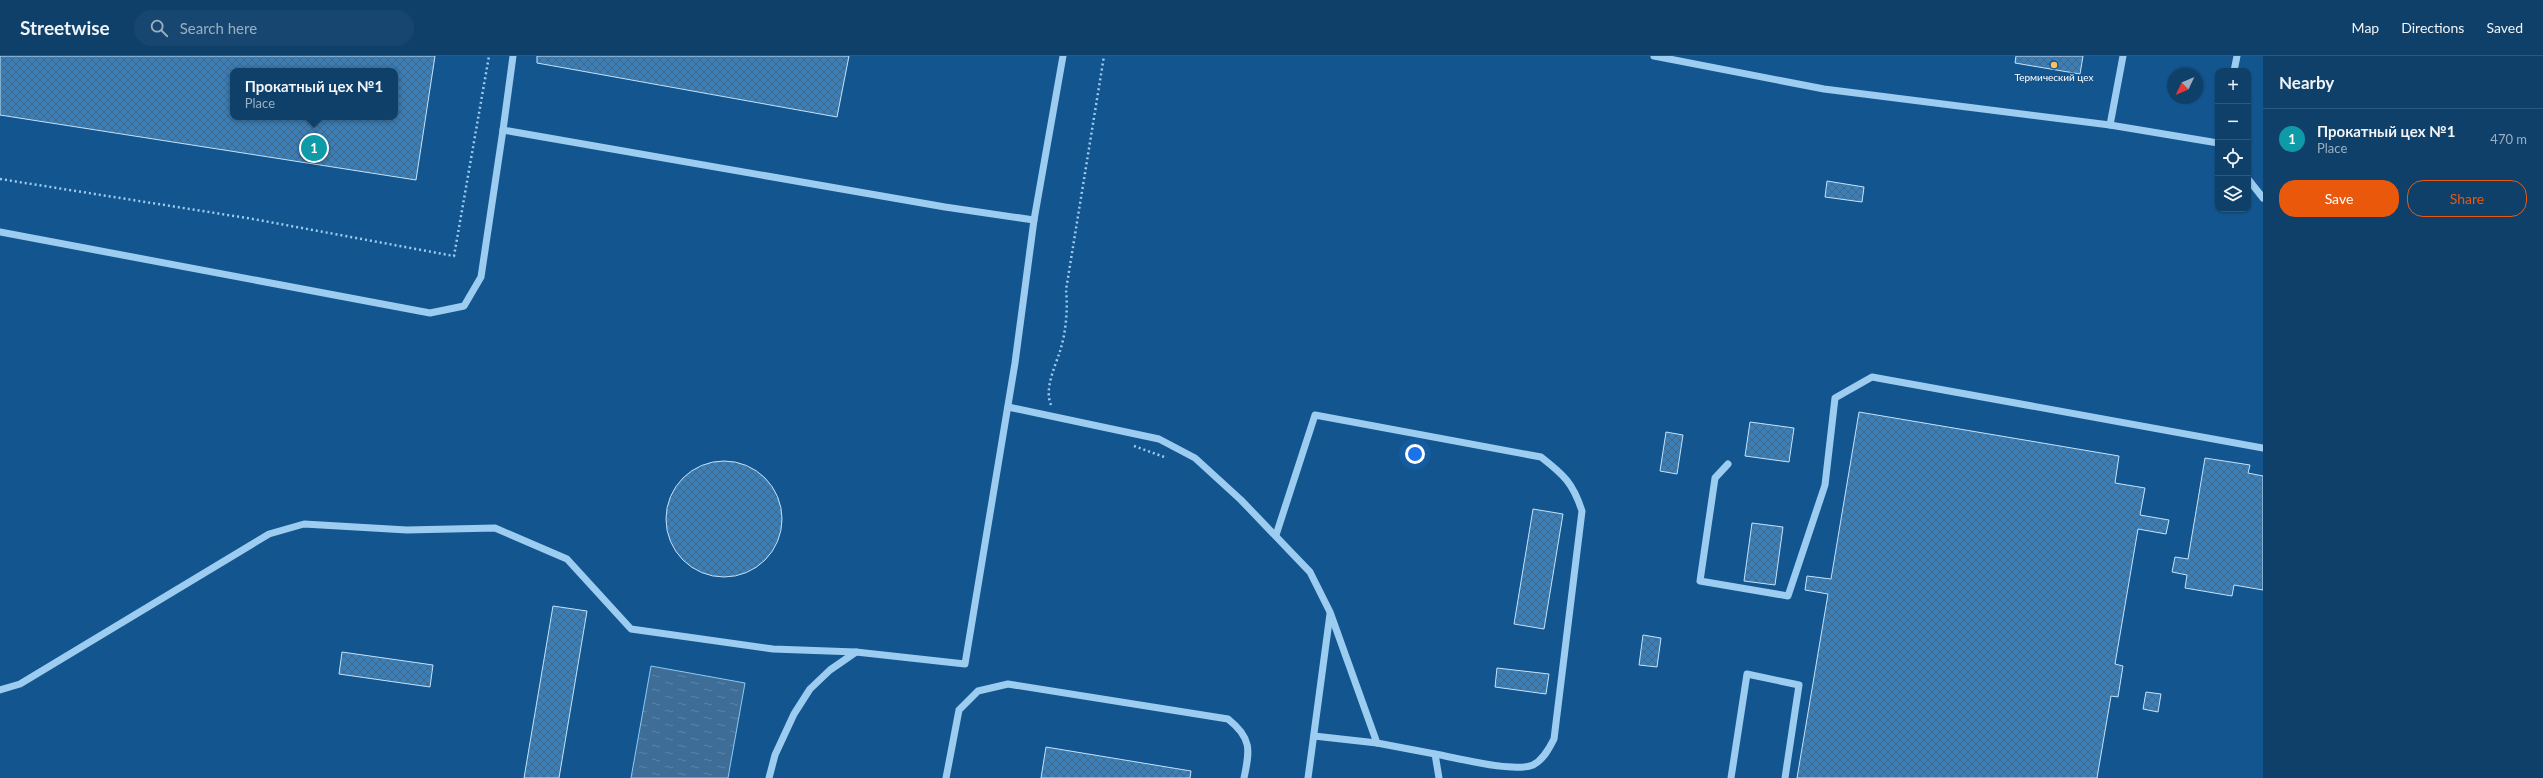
<!DOCTYPE html>
<meta charset="utf-8">
<style>
:root{--surface:#0e406a;--page:#174770;--text:#f1f3f6;--muted:#9bafc1;--line:#2e597e;--accent:#ea580c}
body{margin:0;font-family:Lato,sans-serif;background:var(--page);color:var(--text)}
.controls{position:absolute;right:12px;top:12px;display:grid;overflow:hidden;border-radius:8px;box-shadow:0 1px 3px #0004}
.controls button{width:36px;height:36px;display:grid;place-items:center;padding:0;border:0;border-bottom:1px solid var(--line);background:var(--surface);color:var(--text);font:20px sans-serif}
.compass{position:absolute;left:2167px;top:12px;width:36px;height:36px;border-radius:50%;background:var(--surface);box-shadow:0 1px 3px #0004;rotate:226deg}
.you{position:absolute;left:1415px;top:398px;width:14px;height:14px;margin:-10px;border:3px solid #fff;border-radius:50%;background:#1a73e8;box-shadow:0 0 0 6px #1a73e833}
.badge{display:grid;place-items:center;width:26px;height:26px;border-radius:50%;background:var(--accent);color:#fff;font-size:13px;font-weight:700}
.pin{position:absolute;translate:-50% -50%;border:2px solid #fff;box-shadow:0 1px 4px #0006}
.popup{position:absolute;left:230px;top:12px;width:168px;height:52px;box-sizing:border-box;display:grid;place-content:center;border-radius:8px;background:var(--surface);filter:drop-shadow(0 1px 3px #0005);font-size:13px;white-space:nowrap;color:var(--muted)}
.popup b{font-size:15px;color:var(--text)}
.popup::after{content:'';position:absolute;left:50%;top:100%;margin-left:-8px;border:8px solid transparent;border-top-color:var(--surface)}
.list{margin:0;padding:0;list-style:none}
h2{display:flex;justify-content:space-between;align-items:center;height:52px;margin:0;padding:0 16px;font-size:17px}
h2 small{font-size:13px;font-weight:400;color:var(--muted)}
.list li{display:grid;grid-template-columns:26px 1fr auto;gap:12px;align-items:center;box-sizing:border-box;height:60px;padding:0 16px;border-top:1px solid var(--line)}
.list b{display:block;font-size:15px;white-space:nowrap}
.list p{margin:0;font-size:13px;white-space:nowrap;color:var(--muted)}
.list em{font-size:13px;font-style:normal;color:var(--muted)}
.actions{display:flex;gap:8px;padding:12px 16px}
.actions a{flex:1;padding:9px 0;border:1px solid var(--accent);border-radius:16px;text-align:center;font-size:14px;color:var(--accent)}
.actions .main{background:var(--accent);color:#fff}
.icon{flex:none;width:22px;height:22px;fill:none;stroke:currentColor;stroke-width:2;stroke-linecap:round;stroke-linejoin:round}
.map{position:relative;flex:none;width:2263px;height:722px;overflow:hidden}
header{display:flex;align-items:center;gap:24px;box-sizing:border-box;height:56px;padding:0 20px;background:var(--surface);border-bottom:1px solid var(--line)}
header strong{font-size:19px}
nav{display:flex;gap:22px;margin-inline-start:auto;font-size:14px}
.search{width:280px;height:36px;background:var(--page);display:flex;align-items:center;gap:10px;box-sizing:border-box;padding:0 14px;border-radius:22px;color:var(--muted);font-size:15px}
main{display:flex}
aside{flex:1;background:var(--surface)}
.map>svg:first-child{display:block}
</style>
<header>
<strong>Streetwise</strong>
<div class="search"><svg class="icon" aria-label="search" viewBox="0 0 24 24"><circle cx="10" cy="10" r="6"/><path d="M15 15l6 6"/></svg>Search here</div>
<nav><a>Map</a><a>Directions</a><a>Saved</a></nav>
</header>
<main>
<div class="map">
<svg width="2263" height="722" viewBox="0 0 2263 722">
<defs>
<pattern id="water-ripples" width="26" height="14" patternUnits="userSpaceOnUse"><rect width="26" height="14" fill="#3e6e97"/><path d="M2 4q2-2 4 0t4 0M15 11q2-2 4 0t4 0" fill="none" stroke="#5b84a7"/></pattern>
<pattern id="building-cross-hatch" width="8" height="8" patternUnits="userSpaceOnUse"><rect width="8" height="8" fill="#3c7fb7"/><path d="M0 0l8 8M0 8l8-8" fill="none" stroke="#436887"/></pattern>
</defs>
<rect width="100%" height="100%" fill="#13558e"/>
<path fill="url(#water-ripples)" stroke="#8fc8f4" d="M 651,610 L 745,627 L 728,722 L 631,722 Z"/>
<g fill="url(#building-cross-hatch)" stroke="#c4e3fc" fill-rule="evenodd">
<path d="M 0,0 L 435,0 L 416,124 L 0,59 ZM 233,15 L 395,15 L 395,61 L 233,61 Z"/>
<path d="M 537,0 L 849,0 L 837,61 L 537,7 Z"/>
<path d="M 2016,0 L 2083,0 L 2080,18 L 2015,7 Z"/>
<path d="M 1827,125 L 1864,131 L 1862,146 L 1825,141 Z"/>
<path d="M 1859,356 L 2119,400 L 2115,427 L 2145,432 L 2140,459 L 2169,464 L 2166,478 L 2138,473 L 2115,608 L 2123,610 L 2118,641 L 2111,640 L 2097,722 L 1797,722 L 1828,538 L 1805,534 L 1807,520 L 1831,523 Z"/>
<path d="M 1750,366 L 1794,372 L 1789,406 L 1745,400 Z"/>
<path d="M 1666,376 L 1683,379 L 1677,418 L 1660,415 Z"/>
<path d="M 2205,402 L 2250,409 L 2248,417 L 2263,420 L 2263,534 L 2234,529 L 2232,540 L 2185,532 L 2187,519 L 2172,516 L 2175,501 L 2188,503 Z"/>
<circle cx="724" cy="463" r="58"/>
<path d="M 1533,453 L 1563,458 L 1544,573 L 1514,568 Z"/>
<path d="M 1752,467 L 1783,471 L 1775,529 L 1744,525 Z"/>
<path d="M 553,550 L 587,555 L 559,722 L 524,722 Z"/>
<path d="M 1643,579 L 1661,582 L 1657,611 L 1639,609 Z"/>
<path d="M 342,596 L 433,609 L 430,631 L 339,618 Z"/>
<path d="M 1497,612 L 1549,618 L 1546,638 L 1495,631 Z"/>
<path d="M 2146,636 L 2161,638 L 2158,656 L 2143,653 Z"/>
<path d="M 1046,691 L 1191,715 L 1190,722 L 1041,722 Z"/>
</g>
<g fill="none" stroke-linecap="round" stroke-linejoin="round">
<g stroke="#9dccf1" stroke-width="2.5" stroke-dasharray="2 3" stroke-linecap="butt">
<path d="M 0,123 L 253,163 L 454,200 L 489,0"/>
<path d="M 1051,349 C 1044,333 1055,311 1060,295 C 1066,277 1068,252 1066,234 L 1104,0"/>
<path d="M 1134,390 L 1167,402"/>
</g>
<g stroke="#9dccf1" stroke-width="7">
<path d="M 1654,0 L 1824,33 L 2110,69 L 2218,87"/>
<path d="M 2234,15 L 2237,0"/>
<path d="M 2110,69 L 2123,0"/>
<path d="M 503,74 L 513,0"/>
<path d="M 2248,123 L 2263,142"/>
<path d="M 0,176 L 430,257 L 464,250 L 481,221 L 503,74 L 945,151 L 1034,164"/>
<path d="M 1008,351 L 1159,383 L 1195,402 L 1241,444 L 1310,516 L 1330,556 L 1377,687 L 1435,698 L 1439,722"/>
<path d="M 1728,408 L 1715,422 L 1700,525 L 1788,540 L 1825,429 L 1835,342 L 1872,321 L 2263,392"/>
<path d="M 1276,479 L 1315,359 L 1541,401 C 1564,419 1573,427 1582,455 L 1554,683 C 1549,693 1543,704 1533,709 C 1513,717 1458,702 1435,698"/>
<path d="M 0,634 L 20,628 L 269,478 L 304,468 L 407,474 L 495,472 L 567,503 L 631,573 L 773,593 L 856,596"/>
<path d="M 1314,680 L 1377,687"/>
<path d="M 769,722 L 775,699 L 794,658 L 810,633 L 830,614 L 856,596 L 965,608 L 1015,307 L 1034,164 L 1063,0"/>
<path d="M 946,722 L 959,654 L 978,635 L 1008,628 L 1228,663 C 1252,682 1250,694 1244,722"/>
<path d="M 1308,722 L 1330,558"/>
<path d="M 1731,722 L 1747,618 L 1799,629 L 1785,722"/>
</g>
</g>
<circle fill="#ffbf5d" stroke="#13558e" stroke-width="1.5" cx="2054" cy="9" r="4"/>
<g text-anchor="middle" dominant-baseline="central" stroke-width="3" stroke-linejoin="round" paint-order="stroke">
<g font-size="10" fill="#fff" stroke="#13558e">
<text x="2054" y="21">Термический цех</text>
</g>
</g>
</svg>
<div class="controls">
<button>+</button>
<button>−</button>
<button><svg class="icon" aria-label="locate" viewBox="0 0 24 24"><circle cx="12" cy="12" r="6"/><path d="M12 2v4M12 18v4M2 12h4M18 12h4"/></svg></button>
<button><svg class="icon" aria-label="layers" viewBox="0 0 24 24"><path d="M12 4l9 5-9 5-9-5zM3 14l9 5 9-5"/></svg></button>
</div>
<svg class="compass" viewBox="-18 -18 36 36"><path d="M0-13l5 13h-10z" fill="#e53935"/><path d="M0 13l5-13h-10z" fill="#9bafc1"/></svg>
<div class="you"></div>
<div class="pin badge" style="left:314px;top:92px;background:#0f9aa8">1</div>
<div class="popup"><b>Прокатный цех №1</b>Place</div>
</div>
<aside>
<h2>Nearby<small></small></h2>
<ul class="list">
<li><span class="badge" style="background:#0f9aa8">1</span><div><b>Прокатный цех №1</b><p>Place</p></div><em>470 m</em></li>
</ul>
<div class="actions"><a class="main">Save</a><a>Share</a></div>
</aside>
</main>
